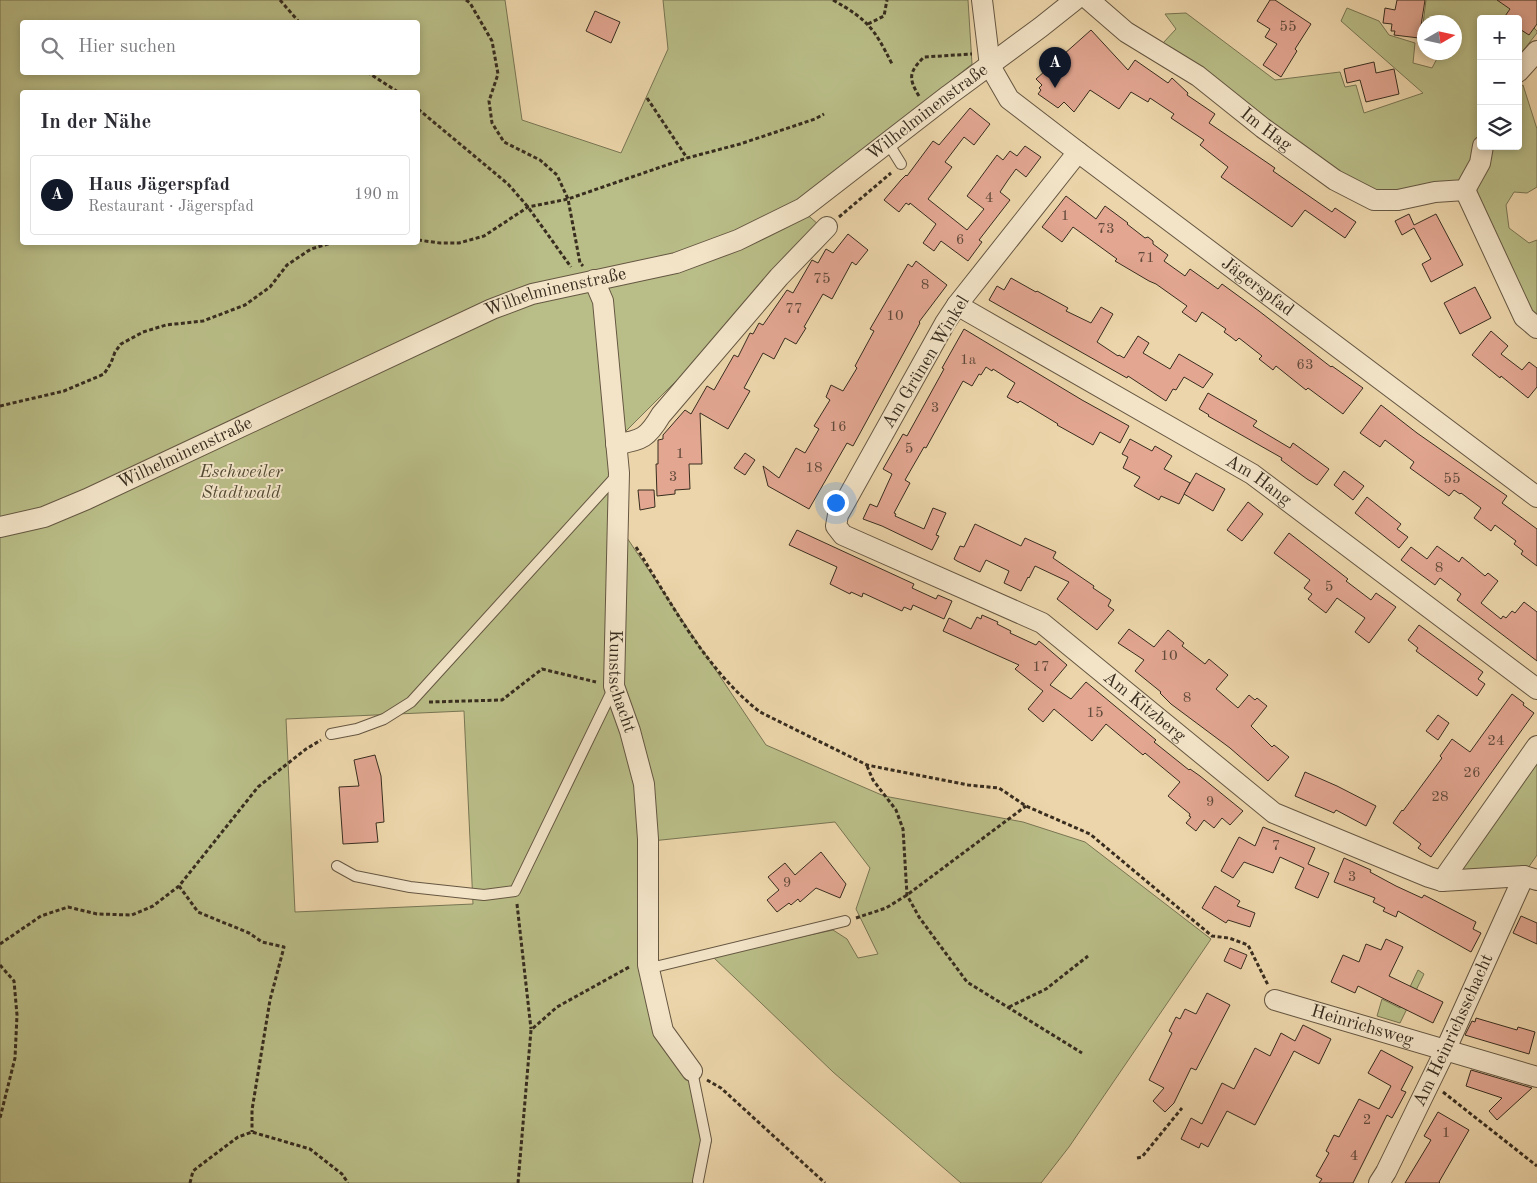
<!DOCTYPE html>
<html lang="de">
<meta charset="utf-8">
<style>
:root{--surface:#fff;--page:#f7f7f7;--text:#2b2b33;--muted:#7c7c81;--line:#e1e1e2;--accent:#111827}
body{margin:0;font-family:"Old Standard TT",serif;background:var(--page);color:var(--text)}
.controls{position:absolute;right:15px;top:15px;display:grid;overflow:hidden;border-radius:5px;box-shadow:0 2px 8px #0003}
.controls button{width:45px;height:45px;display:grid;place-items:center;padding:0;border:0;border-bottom:1px solid var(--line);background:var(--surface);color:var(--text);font:25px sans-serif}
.compass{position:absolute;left:1417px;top:15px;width:45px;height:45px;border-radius:50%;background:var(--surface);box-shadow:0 2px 8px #0003;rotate:81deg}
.you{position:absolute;left:835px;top:502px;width:18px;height:18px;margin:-12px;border:4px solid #fff;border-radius:50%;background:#1a73e8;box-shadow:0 0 0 8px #1a73e833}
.badge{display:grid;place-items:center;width:32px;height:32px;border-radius:50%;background:var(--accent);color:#fff;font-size:16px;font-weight:700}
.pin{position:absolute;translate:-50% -41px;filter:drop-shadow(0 1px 2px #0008)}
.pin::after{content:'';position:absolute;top:26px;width:18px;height:15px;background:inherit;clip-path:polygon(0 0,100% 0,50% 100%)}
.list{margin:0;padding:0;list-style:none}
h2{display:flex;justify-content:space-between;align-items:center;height:65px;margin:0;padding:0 20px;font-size:21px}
h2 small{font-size:16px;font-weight:400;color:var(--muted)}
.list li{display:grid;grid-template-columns:32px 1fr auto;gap:15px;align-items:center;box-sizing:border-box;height:80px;margin:0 10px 10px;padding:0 10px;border:1px solid var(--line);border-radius:5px}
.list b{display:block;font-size:19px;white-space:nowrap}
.list p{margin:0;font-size:16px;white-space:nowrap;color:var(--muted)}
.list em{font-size:16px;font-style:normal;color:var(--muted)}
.icon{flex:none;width:28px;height:28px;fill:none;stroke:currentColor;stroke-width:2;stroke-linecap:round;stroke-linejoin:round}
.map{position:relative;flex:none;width:1537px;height:1183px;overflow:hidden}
.search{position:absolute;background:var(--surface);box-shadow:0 2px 8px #0003;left:20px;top:20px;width:400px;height:55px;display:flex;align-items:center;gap:12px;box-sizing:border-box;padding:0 18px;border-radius:5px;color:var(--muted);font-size:19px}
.panel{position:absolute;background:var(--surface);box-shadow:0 2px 8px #0003;left:20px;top:90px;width:400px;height:155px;border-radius:5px}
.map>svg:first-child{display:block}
</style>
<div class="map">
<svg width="1537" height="1183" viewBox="0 0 1537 1183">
<rect width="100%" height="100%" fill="#ecd5aa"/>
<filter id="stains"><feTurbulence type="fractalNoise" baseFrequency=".004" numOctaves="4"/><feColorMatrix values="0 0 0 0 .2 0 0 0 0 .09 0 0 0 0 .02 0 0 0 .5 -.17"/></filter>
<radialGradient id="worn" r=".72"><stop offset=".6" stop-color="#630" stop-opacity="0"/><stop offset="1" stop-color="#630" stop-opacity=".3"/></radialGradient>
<g fill="#b9bd87" stroke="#787553" fill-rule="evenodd">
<path d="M 0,0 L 505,0 L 522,120 L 621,153 L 668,49 L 663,0 L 968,0 L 972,64 L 796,205 L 826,231 L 612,445 L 615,520 L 766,745 L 884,796 L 1023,822 L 1085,842 L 1211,939 L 1069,1147 L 1041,1183 L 961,1183 L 833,1072 L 712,956 L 833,930 L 847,939 L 858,958 L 878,954 L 856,909 L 870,868 L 835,822 L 642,842 L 638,965 L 697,1088 L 711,1142 L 702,1183 L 0,1183 ZM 22,22 L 418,22 L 418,72 L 22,72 ZM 22,92 L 418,92 L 418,242 L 22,242 ZM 464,711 L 473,904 L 295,912 L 286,719 Z"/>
<path d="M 1426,0 L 1506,0 L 1537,31 L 1537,33 L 1518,57 L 1518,19 L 1481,19 L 1481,124 L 1478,157 L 1463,186 L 1375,197 L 1163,43 L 1176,29 L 1165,14 L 1186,13 L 1275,80 L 1340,72 L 1345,87 L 1356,85 L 1364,113 L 1423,93 L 1341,21 L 1347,8 L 1379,21 L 1389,35 L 1415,43 L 1413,63 L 1432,68 L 1440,53 L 1454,52 L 1454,22 L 1424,22 L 1424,33 L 1422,32 Z"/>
<path d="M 1523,85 L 1537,129 L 1537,187 L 1527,193 L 1514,192 L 1506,205 L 1509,228 L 1529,243 L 1537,240 L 1537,321 L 1473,192 L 1492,146 L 1518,146 L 1518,88 Z"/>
<path d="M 1537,764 L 1537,855 L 1528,868 L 1456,872 Z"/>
<path d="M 1418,970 L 1424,974 L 1400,1023 L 1377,1016 L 1382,999 L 1400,1008 Z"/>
</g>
<g fill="#e2a691" stroke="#382d1f">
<path d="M 1270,0 L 1275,0 L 1311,24 L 1295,49 L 1297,51 L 1281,77 L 1263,65 L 1277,44 L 1265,37 L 1270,29 L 1257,21 Z"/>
<path d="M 1397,0 L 1425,0 L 1419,38 L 1394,35 L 1395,31 L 1391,31 L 1392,24 L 1383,23 L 1385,8 L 1395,10 Z"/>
<path d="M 1497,0 L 1537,0 L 1537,24 L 1529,35 L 1518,28 L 1518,19 L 1503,19 L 1510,9 Z"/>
<path d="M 595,11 L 620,22 L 611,43 L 586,31 Z"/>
<path d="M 1091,30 L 1128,70 L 1135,60 L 1168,83 L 1172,78 L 1188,93 L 1187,95 L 1215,114 L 1209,123 L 1275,168 L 1273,171 L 1332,212 L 1335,208 L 1356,222 L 1345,238 L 1305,210 L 1292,227 L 1221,177 L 1228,167 L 1200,145 L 1204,140 L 1171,118 L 1174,114 L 1150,98 L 1148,102 L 1131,92 L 1119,109 L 1090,90 L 1074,112 L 1064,102 L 1058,108 L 1038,94 L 1041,90 L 1039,88 L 1042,85 L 1036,79 Z"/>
<path d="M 1374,62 L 1376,73 L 1394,69 L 1399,94 L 1366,102 L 1360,80 L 1347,83 L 1344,69 Z"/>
<path d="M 970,108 L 990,124 L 974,145 L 964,137 L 945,162 L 952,167 L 928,199 L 967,230 L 984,209 L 967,196 L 997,155 L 1003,160 L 1010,151 L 1017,156 L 1025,146 L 1041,157 L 1026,177 L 1016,169 L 1008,180 L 1000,192 L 1010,200 L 979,240 L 982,242 L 968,261 L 941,241 L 934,251 L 923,243 L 936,224 L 910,203 L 909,205 L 906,203 L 899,212 L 884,200 L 901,180 L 906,175 L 907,176 L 933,141 L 939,145 Z"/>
<path d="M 1066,196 L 1096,219 L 1105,206 L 1128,223 L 1127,224 L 1145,238 L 1148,237 L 1153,241 L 1153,244 L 1168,255 L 1164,261 L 1185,276 L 1190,269 L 1218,289 L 1222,284 L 1259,311 L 1331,367 L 1332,366 L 1363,388 L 1343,414 L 1308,388 L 1306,390 L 1276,366 L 1273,370 L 1259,359 L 1262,356 L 1239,338 L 1236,341 L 1231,337 L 1224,332 L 1226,329 L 1202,312 L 1196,322 L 1182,312 L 1187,306 L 1156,284 L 1149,281 L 1115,261 L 1117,259 L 1073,227 L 1062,242 L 1042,227 Z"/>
<path d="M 1409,214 L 1414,225 L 1436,214 L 1463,265 L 1431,282 L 1422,264 L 1431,259 L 1414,228 L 1402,235 L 1395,221 Z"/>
<path d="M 848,234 L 868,250 L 856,265 L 852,262 L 832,299 L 823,294 L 804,327 L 806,328 L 796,344 L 785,338 L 774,359 L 763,353 L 744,388 L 750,391 L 728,429 L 700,413 L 702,464 L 689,464 L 690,489 L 675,490 L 675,494 L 657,496 L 656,464 L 658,464 L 658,440 L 663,439 L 663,435 L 685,410 L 691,414 L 707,386 L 714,390 L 734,355 L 738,357 L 750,333 L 753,334 L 759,323 L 763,325 L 787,290 L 793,293 L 812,260 L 818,263 L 826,249 L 833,253 Z"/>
<path d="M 916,261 L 947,285 L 919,322 L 920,323 L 853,446 L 847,443 L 809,509 L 768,486 L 763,466 L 779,478 L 796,448 L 805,453 L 819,429 L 814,426 L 830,400 L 826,397 L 831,385 L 843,391 L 857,368 L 855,366 L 874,331 L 870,329 L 908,264 L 912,267 Z"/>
<path d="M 1011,278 L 1036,292 L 1037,291 L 1068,308 L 1066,311 L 1091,323 L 1101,307 L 1113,314 L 1097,342 L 1118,356 L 1119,355 L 1124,358 L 1138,336 L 1149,343 L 1143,353 L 1170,369 L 1179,354 L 1213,374 L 1203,388 L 1184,377 L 1176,390 L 1173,389 L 1166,401 L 1128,376 L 1127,378 L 989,300 L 997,286 L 1004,290 Z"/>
<path d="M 1475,287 L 1491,318 L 1460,334 L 1444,303 Z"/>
<path d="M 964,329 L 1082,400 L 1129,426 L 1120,443 L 1100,432 L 1093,445 L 1057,425 L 1058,424 L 1020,401 L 1018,403 L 1007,397 L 1015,383 L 993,369 L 992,371 L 986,367 L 981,375 L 979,374 L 972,386 L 963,381 L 926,448 L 924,447 L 905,480 L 910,483 L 894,513 L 896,514 L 895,516 L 924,529 L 933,508 L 946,513 L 936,535 L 939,536 L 932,550 L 882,526 L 863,519 L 870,504 L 877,507 L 892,474 L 883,469 L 903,434 L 907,436 L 944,369 L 942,368 Z"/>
<path d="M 1491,331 L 1508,346 L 1501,354 L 1522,370 L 1529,362 L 1537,368 L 1537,387 L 1528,398 L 1501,376 L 1500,378 L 1472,355 Z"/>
<path d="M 1208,393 L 1257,421 L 1253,426 L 1290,448 L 1293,443 L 1329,469 L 1317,485 L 1307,479 L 1281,460 L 1282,458 L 1208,416 L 1209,415 L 1199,409 Z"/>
<path d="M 1381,405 L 1417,433 L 1507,496 L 1502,503 L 1537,529 L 1537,566 L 1521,554 L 1523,551 L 1514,544 L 1516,541 L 1495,525 L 1491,531 L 1474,518 L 1481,508 L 1461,493 L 1460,494 L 1454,490 L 1449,496 L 1410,468 L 1414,462 L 1385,440 L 1380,447 L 1360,433 Z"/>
<path d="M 1130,439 L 1152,451 L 1155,446 L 1172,456 L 1164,469 L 1190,483 L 1179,504 L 1161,496 L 1159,500 L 1134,486 L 1140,477 L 1123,468 L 1128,457 L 1122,454 Z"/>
<path d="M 745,453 L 755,460 L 745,475 L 734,468 Z"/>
<path d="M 1344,471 L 1364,486 L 1353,500 L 1334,485 Z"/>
<path d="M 1196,473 L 1225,489 L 1213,511 L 1184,494 Z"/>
<path d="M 638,490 L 654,490 L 655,507 L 640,510 Z"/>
<path d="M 1367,497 L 1401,524 L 1397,529 L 1408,537 L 1399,548 L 1355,513 Z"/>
<path d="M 1248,502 L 1263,514 L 1242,541 L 1227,530 Z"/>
<path d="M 975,524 L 1021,546 L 1025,538 L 1056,552 L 1053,558 L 1094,586 L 1093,588 L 1111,600 L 1108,606 L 1114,610 L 1097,630 L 1057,599 L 1069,582 L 1035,566 L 1029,578 L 1028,577 L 1021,591 L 1004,583 L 1009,571 L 986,560 L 980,572 L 957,561 L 954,559 L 960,546 L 964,547 Z"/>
<path d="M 797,530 L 914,584 L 912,588 L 936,599 L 938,595 L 952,601 L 944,619 L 913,605 L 911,610 L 904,607 L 902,611 L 863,593 L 862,597 L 851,592 L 850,594 L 830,584 L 837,567 L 789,545 Z"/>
<path d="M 1289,533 L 1348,579 L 1346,581 L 1371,600 L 1376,593 L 1396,607 L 1369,643 L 1355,632 L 1365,618 L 1337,598 L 1326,613 L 1308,599 L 1312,594 L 1304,588 L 1310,580 L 1274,553 Z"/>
<path d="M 1437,546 L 1459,562 L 1462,557 L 1485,576 L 1488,573 L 1498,581 L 1481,603 L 1501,619 L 1503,616 L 1506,618 L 1512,611 L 1515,613 L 1524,602 L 1537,612 L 1537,661 L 1457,600 L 1461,594 L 1440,578 L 1435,585 L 1401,560 L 1411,547 L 1427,559 Z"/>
<path d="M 982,615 L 998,622 L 997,624 L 1011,631 L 1010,633 L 1036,645 L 1039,641 L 1067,665 L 1050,685 L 1071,699 L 1086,682 L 1156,740 L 1154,742 L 1189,770 L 1190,769 L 1200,776 L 1243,811 L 1230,825 L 1222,818 L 1214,828 L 1204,820 L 1196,831 L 1186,823 L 1191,817 L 1189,816 L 1190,814 L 1168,796 L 1180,782 L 1145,753 L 1143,755 L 1106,724 L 1092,741 L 1054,709 L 1043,722 L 1028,709 L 1043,691 L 1015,669 L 1019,665 L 943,631 L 949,618 L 971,629 L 977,617 L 981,619 Z"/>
<path d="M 1419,625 L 1483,672 L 1478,679 L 1485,684 L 1477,696 L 1416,651 L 1418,648 L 1408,640 Z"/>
<path d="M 1129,629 L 1154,647 L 1168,630 L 1184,643 L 1182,646 L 1205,664 L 1209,659 L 1228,675 L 1216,689 L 1238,708 L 1249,695 L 1255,700 L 1257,698 L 1267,706 L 1251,726 L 1272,747 L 1274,745 L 1289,757 L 1268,781 L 1230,748 L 1171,704 L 1160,693 L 1161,692 L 1135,671 L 1144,660 L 1118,643 Z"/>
<path d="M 1512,694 L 1524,703 L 1523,705 L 1534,713 L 1431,857 L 1418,848 L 1421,844 L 1393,823 L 1402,810 L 1403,811 L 1442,758 L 1440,756 L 1452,739 L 1470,752 Z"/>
<path d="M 1438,715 L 1449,723 L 1438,740 L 1426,731 Z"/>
<path d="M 375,755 L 381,776 L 384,822 L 376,823 L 378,842 L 343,844 L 339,787 L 359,786 L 354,760 Z"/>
<path d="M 1305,772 L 1337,786 L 1376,806 L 1366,826 L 1336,810 L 1334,813 L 1295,796 Z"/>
<path d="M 1263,827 L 1315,848 L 1308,864 L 1329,873 L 1318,898 L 1295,888 L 1304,868 L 1280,857 L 1273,873 L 1244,862 L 1233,878 L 1221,871 L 1239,837 L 1255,846 Z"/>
<path d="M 821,852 L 846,884 L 840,898 L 816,888 L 800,902 L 798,899 L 791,905 L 789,903 L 777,912 L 767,900 L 779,890 L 768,877 L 785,863 L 795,875 Z"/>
<path d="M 1344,858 L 1371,870 L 1370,872 L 1396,886 L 1422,898 L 1424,895 L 1476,922 L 1473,929 L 1481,933 L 1471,952 L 1398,911 L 1396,917 L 1383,911 L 1385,908 L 1373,902 L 1375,898 L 1334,882 Z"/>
<path d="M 1215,886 L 1240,901 L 1237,906 L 1255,913 L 1250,927 L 1228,920 L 1226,923 L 1202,908 Z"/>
<path d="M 1521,916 L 1537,923 L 1537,944 L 1513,933 Z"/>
<path d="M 1386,939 L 1403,947 L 1389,976 L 1443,1002 L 1433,1023 L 1358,986 L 1355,993 L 1331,982 L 1343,955 L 1359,962 L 1366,944 L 1381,950 Z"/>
<path d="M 1230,948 L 1247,955 L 1241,969 L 1224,961 Z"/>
<path d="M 1207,993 L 1230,1005 L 1196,1070 L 1191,1068 L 1174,1103 L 1165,1112 L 1153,1101 L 1164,1088 L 1149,1080 L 1172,1033 L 1169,1031 L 1176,1017 L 1180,1019 L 1185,1009 L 1196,1014 Z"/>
<path d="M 1476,1018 L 1517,1030 L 1518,1027 L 1535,1032 L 1529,1054 L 1465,1035 L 1472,1021 L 1475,1022 Z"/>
<path d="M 1303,1025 L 1331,1039 L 1319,1064 L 1294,1051 L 1255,1125 L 1227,1111 L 1208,1147 L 1201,1143 L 1199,1148 L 1181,1139 L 1191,1118 L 1202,1124 L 1222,1083 L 1234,1089 L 1255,1048 L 1270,1056 L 1281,1033 L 1295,1041 Z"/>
<path d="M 1381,1050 L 1413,1067 L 1401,1090 L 1406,1092 L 1392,1118 L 1387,1115 L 1353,1183 L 1319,1183 L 1322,1179 L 1316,1176 L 1329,1153 L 1326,1151 L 1334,1135 L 1339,1137 L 1359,1099 L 1379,1109 L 1391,1086 L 1368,1073 Z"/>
<path d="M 1471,1070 L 1532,1088 L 1497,1120 L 1489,1111 L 1502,1098 L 1466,1086 Z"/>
<path d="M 1438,1112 L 1469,1130 L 1439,1182 L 1440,1183 L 1405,1183 L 1431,1140 L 1424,1136 Z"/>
</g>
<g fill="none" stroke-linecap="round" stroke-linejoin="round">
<defs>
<g id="lane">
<path d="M 888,143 L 901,164"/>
<path d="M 331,734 L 357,729 L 384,719 L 411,702 L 618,474"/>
<path d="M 337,866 L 355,876 L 410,887 L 484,895 L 515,891 L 614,687"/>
<path d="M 648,965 L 659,966 L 845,921"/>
<path d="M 692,1071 L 706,1140 L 698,1181"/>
</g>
<g id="street">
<path id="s1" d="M 982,0 L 990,66 L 1009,99 L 1078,152 L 1537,497"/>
<path id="s2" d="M 1089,0 L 1126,32 L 1198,76 L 1263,128 L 1335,180 L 1374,200 L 1398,200 L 1435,192 L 1465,190 L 1480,163 L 1483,146"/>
<path d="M 1518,72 L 1537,51"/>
<path id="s3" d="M 1078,152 L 957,305 L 945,323 L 838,515 L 836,526 L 843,535 L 1042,623 L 1274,813 L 1429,877 L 1442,881 L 1524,876 L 1537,880"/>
<path d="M 1465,190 L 1524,317 L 1537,328"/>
<path id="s4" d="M 594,280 L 603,301 L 619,473 L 614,686 L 630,731 L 644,784 L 648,839 L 648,965 L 663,1031 L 692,1071"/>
<path id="s5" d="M 957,305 L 1252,474 L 1537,689"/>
<path d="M 616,444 C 642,441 648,437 661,415 L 779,277 L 827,227"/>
<path id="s6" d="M 0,527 L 44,517 L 87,499 L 492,309 L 532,294 L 676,263 L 738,240 L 803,208 L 949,95 L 1041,27 L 1075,0"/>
<path d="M 1442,881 L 1537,746"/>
<path id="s7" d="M 1275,1000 L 1537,1077"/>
<path id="s8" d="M 1379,1183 L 1386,1172 L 1445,1051 L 1524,876"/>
</g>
</defs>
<use href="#lane" stroke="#655742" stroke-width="12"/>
<use href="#street" stroke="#655742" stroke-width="22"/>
<g stroke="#382d1f" stroke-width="3" stroke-dasharray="4 2.5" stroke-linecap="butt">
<path d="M 280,0 L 299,22"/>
<path d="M 466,0 L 470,3 L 492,41 L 498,74 L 489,101 L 492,123 L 504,142 L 540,160 L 557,175 L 568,199 L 580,263 L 583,266"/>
<path d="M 833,0 C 868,20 874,28 892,64"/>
<path d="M 868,24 L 884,16 L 887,0"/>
<path d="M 367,72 L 398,92"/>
<path d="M 919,96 C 908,78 909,72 924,57 L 972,54"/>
<path d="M 647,98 L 687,158"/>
<path d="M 418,109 L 508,184 L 528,207 L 571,267"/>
<path d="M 839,217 L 891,173"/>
<path d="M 418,240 L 440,243 L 459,243 L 484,236 L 528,207 L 568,199 L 687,158 L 740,144 L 815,119 L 824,114"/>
<path d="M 0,406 L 64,391 L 104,374 L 111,363 L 115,352 L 121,344 L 143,332 L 166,325 L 203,321 L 245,305 L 270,287 L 287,265 L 311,249 L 335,242"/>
<path d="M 636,547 C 672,604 706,670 760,712 L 867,765 L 968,785 L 999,788 L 1026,806 L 1090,834 L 1212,936 L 1229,938 L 1248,945 L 1268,985"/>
<path d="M 429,702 L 502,700 L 542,669 L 596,682"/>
<path d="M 867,766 L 873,780 L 896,810 L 903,829 L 907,895 L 919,917 L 967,982 L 1082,1053"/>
<path d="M 179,886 L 198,912 L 249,933 L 262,942 L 284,947 L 270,1000 L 252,1110 L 252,1132"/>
<path d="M 517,904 L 531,1029"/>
<path d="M 856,918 L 886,908 L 907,895 L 1026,806"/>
<path d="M 0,944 L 41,916 L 68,907 L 97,914 L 132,915 L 153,906 L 179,886 L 258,787 L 306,749 L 321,740"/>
<path d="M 0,965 L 14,981 L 17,1015 L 15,1058 L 0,1118"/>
<path d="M 1009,1007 L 1046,989 L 1088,956"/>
<path d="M 707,1080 L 721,1088 L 825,1183"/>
<path d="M 1443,1092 L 1537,1166"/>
<path d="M 1137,1158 L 1142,1157 L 1182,1108"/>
<path d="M 190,1183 L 193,1171 L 206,1161 L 238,1137 L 252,1132 L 310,1149 L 342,1174 L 348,1183"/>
<path d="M 518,1183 L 531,1030 L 557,1007 L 631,966"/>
</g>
<use href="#lane" stroke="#f3e4c8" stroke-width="10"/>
<use href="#street" stroke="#f3e4c8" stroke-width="20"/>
</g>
<g text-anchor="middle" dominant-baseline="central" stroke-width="4" stroke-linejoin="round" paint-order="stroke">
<g font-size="15" fill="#624b3c">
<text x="1288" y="27">55</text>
<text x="989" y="198">4</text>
<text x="1065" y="216">1</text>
<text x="1106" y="229">73</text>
<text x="960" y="240">6</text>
<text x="1146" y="258">71</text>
<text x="822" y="279">75</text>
<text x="925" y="285">8</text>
<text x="794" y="309">77</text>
<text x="895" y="316">10</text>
<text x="968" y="360">1a</text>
<text x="1305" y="365">63</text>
<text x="935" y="408">3</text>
<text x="838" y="427">16</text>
<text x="909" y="449">5</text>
<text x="680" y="454">1</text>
<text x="814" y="468">18</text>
<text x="673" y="477">3</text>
<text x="1452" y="479">55</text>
<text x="1439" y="568">8</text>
<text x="1329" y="587">5</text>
<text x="1169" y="656">10</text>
<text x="1041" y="667">17</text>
<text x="1187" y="698">8</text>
<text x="1095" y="713">15</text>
<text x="1496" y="741">24</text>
<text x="1472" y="773">26</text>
<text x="1440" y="797">28</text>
<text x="1210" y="802">9</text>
<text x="1276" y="846">7</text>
<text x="1352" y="877">3</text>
<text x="787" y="883">9</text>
<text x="1367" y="1120">2</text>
<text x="1446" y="1133">1</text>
<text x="1354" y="1156">4</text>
</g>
<g font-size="18" fill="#382d1f" stroke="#f3e4c8">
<text stroke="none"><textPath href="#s6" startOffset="1025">Wilhelminenstraße</textPath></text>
<text stroke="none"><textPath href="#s2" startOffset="220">Im Hag</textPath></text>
<text stroke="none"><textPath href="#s1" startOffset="416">Jägerspfad</textPath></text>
<text stroke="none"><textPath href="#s6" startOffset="605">Wilhelminenstraße</textPath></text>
<text transform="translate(926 362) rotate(-59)">Am Grünen Winkel</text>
<text stroke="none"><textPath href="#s6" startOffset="200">Wilhelminenstraße</textPath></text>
<text stroke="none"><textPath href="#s5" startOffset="349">Am Hang</textPath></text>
<text stroke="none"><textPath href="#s4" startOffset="405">Kunstschacht</textPath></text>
<text stroke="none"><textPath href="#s3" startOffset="809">Am Kitzberg</textPath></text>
<text stroke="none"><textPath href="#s7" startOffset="91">Heinrichsweg</textPath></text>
<text stroke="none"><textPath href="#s8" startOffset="170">Am Heinrichsschacht</textPath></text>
</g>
<g font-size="18" font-style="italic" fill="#524a34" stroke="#f3e4c8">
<text x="241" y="472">Eschweiler<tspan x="241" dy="21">Stadtwald</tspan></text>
</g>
</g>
<rect width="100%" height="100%" filter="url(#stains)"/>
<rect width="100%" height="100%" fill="url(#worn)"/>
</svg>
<div class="controls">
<button>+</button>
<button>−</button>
<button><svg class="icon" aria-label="layers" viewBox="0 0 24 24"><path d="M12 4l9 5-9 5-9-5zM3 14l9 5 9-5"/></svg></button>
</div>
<svg class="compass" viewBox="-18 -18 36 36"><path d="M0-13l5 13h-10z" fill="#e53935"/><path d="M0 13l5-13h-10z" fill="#7c7c81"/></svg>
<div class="you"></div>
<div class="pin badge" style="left:1055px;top:88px">A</div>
<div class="search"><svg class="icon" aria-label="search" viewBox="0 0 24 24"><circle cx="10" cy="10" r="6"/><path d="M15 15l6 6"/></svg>Hier suchen</div>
<section class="panel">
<h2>In der Nähe<small></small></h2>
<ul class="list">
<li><span class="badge">A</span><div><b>Haus Jägerspfad</b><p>Restaurant · Jägerspfad</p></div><em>190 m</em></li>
</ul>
</section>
</div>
